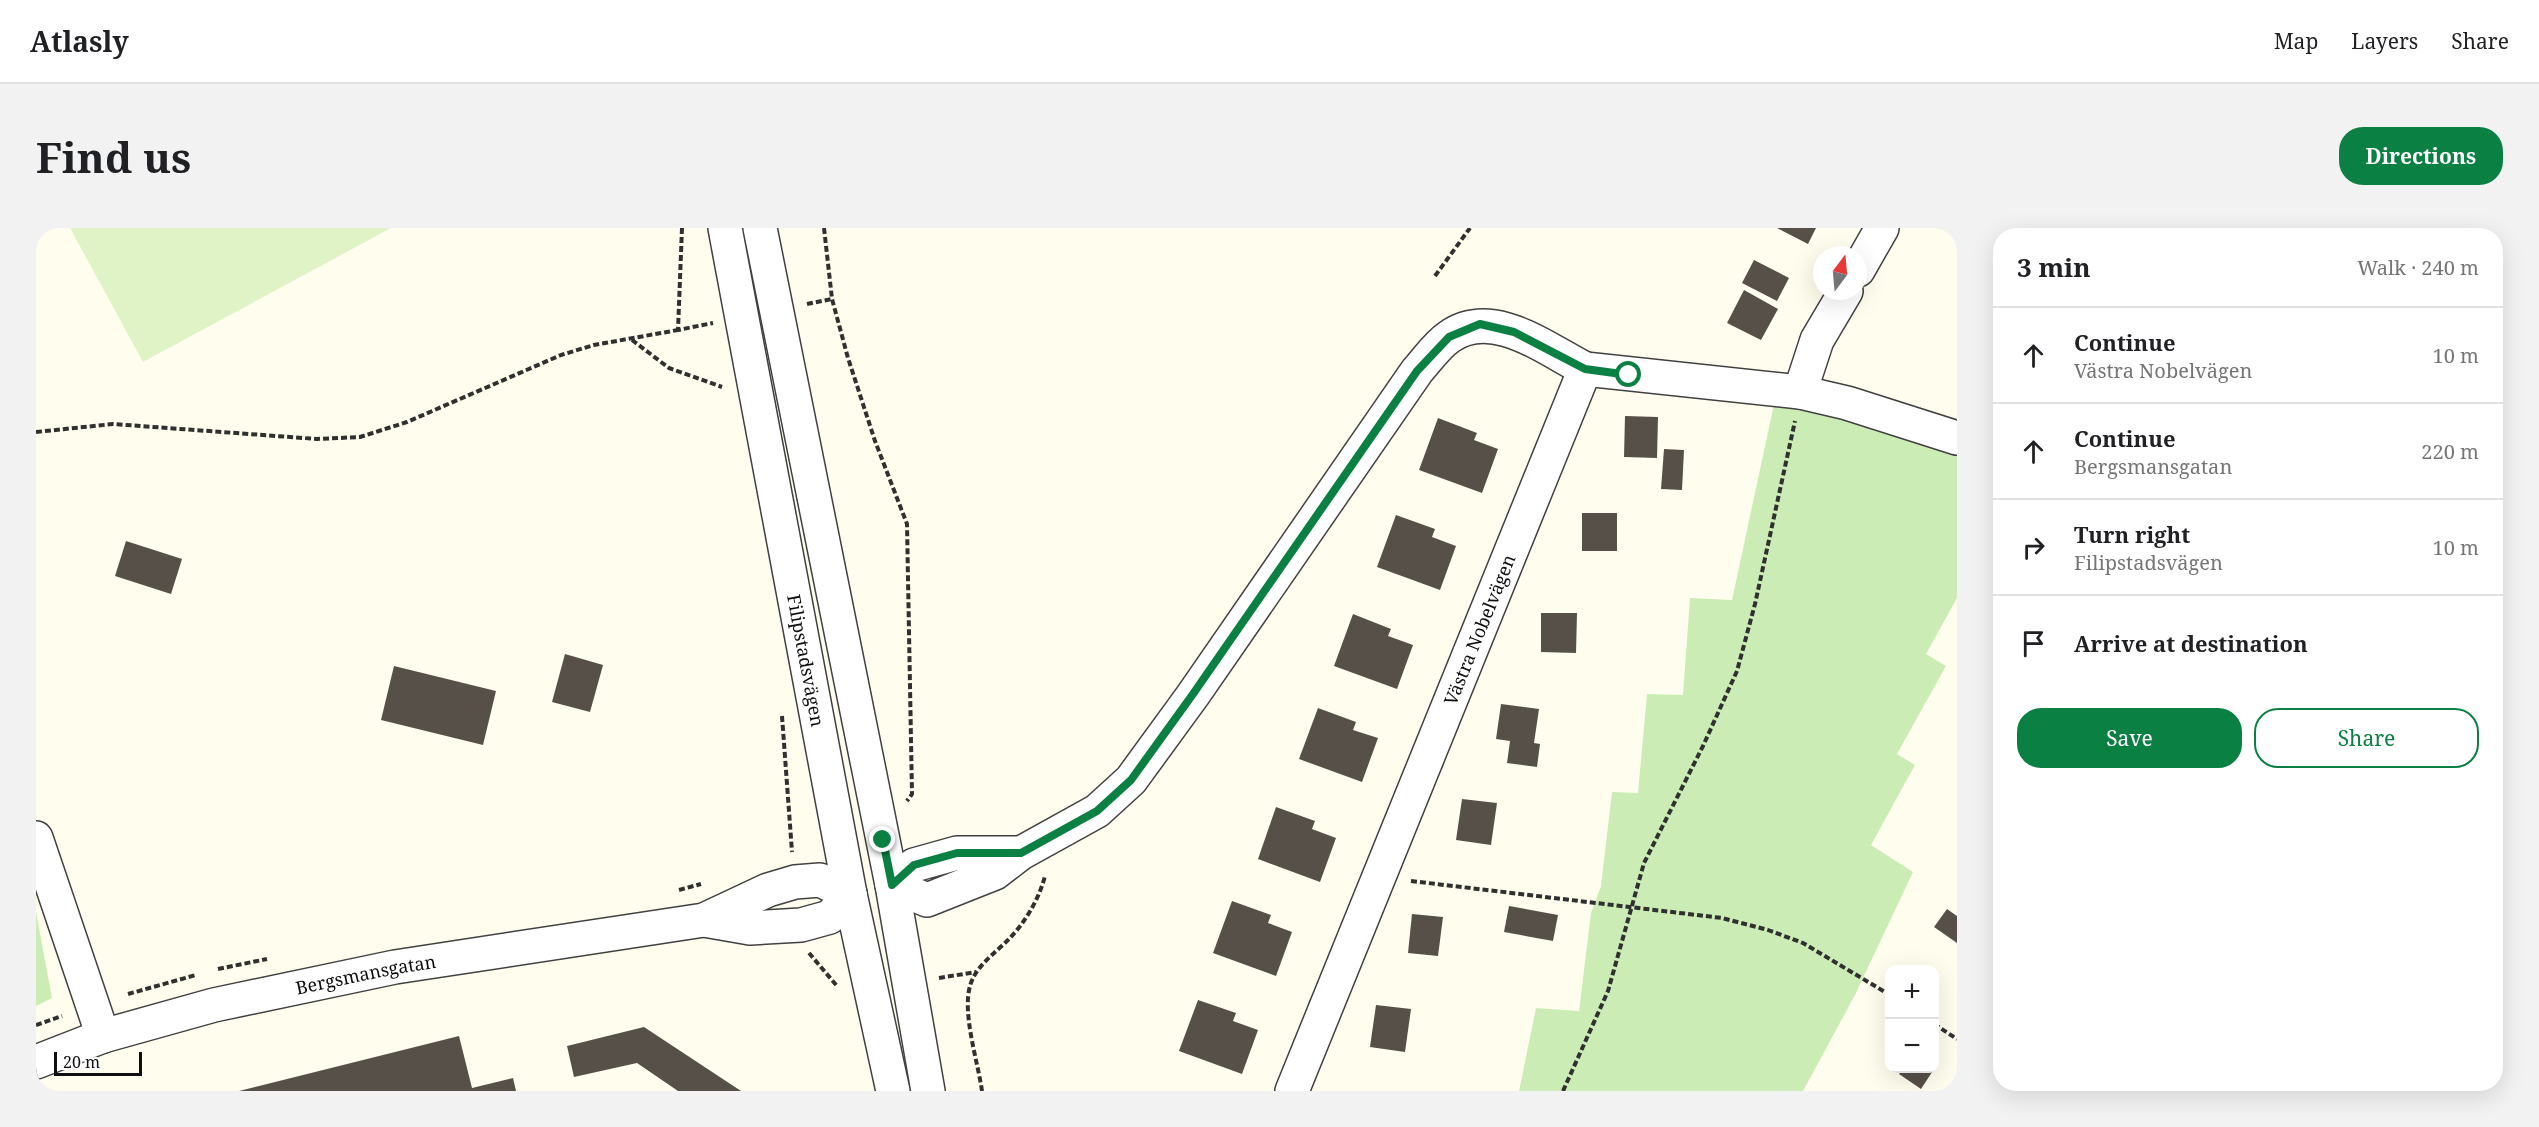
<!DOCTYPE html>
<meta charset="utf-8">
<style>
:root{--surface:#fff;--page:#f2f2f2;--text:#202124;--muted:#757577;--line:#e0e0e0;--accent:#0b8043}
body{margin:0;font-family:"Noto Serif",serif;background:var(--page);color:var(--text)}
.controls{position:absolute;right:18px;bottom:18px;display:grid;overflow:hidden;border-radius:12px;box-shadow:0 6px 24px #0002}
.controls button{width:54px;height:54px;display:grid;place-items:center;padding:0;border:0;border-bottom:2px solid var(--line);background:var(--surface);color:var(--text);font:30px sans-serif}
.compass{position:absolute;left:1777px;top:18px;width:54px;height:54px;border-radius:50%;background:var(--surface);box-shadow:0 6px 24px #0002;rotate:16deg}
.scale{position:absolute;left:18px;bottom:15px;width:88px;box-sizing:border-box;padding-left:6px;border:3px solid #0e0e0e;border-top:0;font-size:16px;line-height:21px;white-space:nowrap;color:#0e0e0e;-webkit-text-stroke:4px #fff;paint-order:stroke}
.stop{position:absolute;width:18px;height:18px;margin:-14px;border:4px solid #0b8043;border-radius:50%;background:#fff}
.stop.end{background:#0b8043;border-color:#fff;box-shadow:0 2px 6px #0008}
.list{margin:0;padding:0;list-style:none}
h2{display:flex;justify-content:space-between;align-items:center;height:78px;margin:0;padding:0 24px;font-size:26px}
h2 small{font-size:20px;font-weight:400;color:var(--muted)}
.list li{display:grid;grid-template-columns:39px 1fr auto;gap:18px;align-items:center;box-sizing:border-box;height:96px;padding:0 24px;border-top:2px solid var(--line)}
.list b{display:block;font-size:22px;white-space:nowrap}
.list p{margin:0;font-size:20px;white-space:nowrap;color:var(--muted)}
.list em{font-size:20px;font-style:normal;color:var(--muted)}
.actions{display:flex;gap:12px;padding:18px 24px}
.actions a{flex:1;padding:14px 0;border:2px solid var(--accent);border-radius:24px;text-align:center;font-size:21px;color:var(--accent)}
.actions .main{background:var(--accent);color:#fff}
.icon{flex:none;width:33px;height:33px;fill:none;stroke:currentColor;stroke-width:2;stroke-linecap:round;stroke-linejoin:round}
.map{position:relative;flex:none;width:1921px;height:863px;overflow:hidden;border-radius:24px}
header{display:flex;align-items:center;gap:36px;box-sizing:border-box;height:84px;padding:0 30px;background:var(--surface);border-bottom:2px solid var(--line)}
header strong{font-size:28px}
nav{display:flex;gap:33px;margin-inline-start:auto;font-size:21px}
.intro{display:flex;align-items:center;justify-content:space-between;box-sizing:border-box;height:144px;padding:0 36px}
h1{margin:0;font-size:42px}
.button{padding:15px 27px;border-radius:24px;background:var(--accent);color:#fff;font-size:21px;font-weight:700}
main{display:flex;gap:36px;padding:0 36px}
aside{flex:1;background:var(--surface);border-radius:24px;box-shadow:0 6px 24px #0002}
.map>svg:first-child{display:block}
</style>
<header>
<strong>Atlasly</strong>
<nav><a>Map</a><a>Layers</a><a>Share</a></nav>
</header>
<div class="intro"><h1>Find us</h1><a class="button">Directions</a></div>
<main>
<div class="map">
<svg width="1921" height="863" viewBox="0 0 1921 863">
<rect width="100%" height="100%" fill="#fffeee"/>
<g fill="#cbedb5">
<path d="M 1738,176 C 1801,189 1861,206 1921,228 L 1921,370 L 1890,426 L 1910,438 L 1861,526 L 1879,537 L 1835,617 L 1877,644 L 1819,767 L 1767,863 L 1483,863 L 1500,780 L 1543,783 L 1555,685 L 1565,658 L 1576,564 L 1602,565 L 1611,466 L 1647,467 L 1654,370 L 1696,372 Z"/>
<path d="M 0,684 L 16,770 L 0,778 Z"/>
</g>
<path fill="#dff3c7" d="M 34,0 L 355,0 L 107,134 Z"/>
<g fill="#575049">
<path d="M 1741,0 L 1780,0 L 1772,16 Z"/>
<path d="M 1718,32 L 1753,50 L 1741,73 L 1706,55 Z"/>
<path d="M 1708,62 L 1742,81 L 1725,112 L 1691,95 Z"/>
<path d="M 1589,188 L 1622,189 L 1621,230 L 1588,229 Z"/>
<path d="M 1402,190 L 1441,205 L 1438,212 L 1462,221 L 1446,265 L 1383,242 Z"/>
<path d="M 1628,221 L 1648,222 L 1646,262 L 1625,261 Z"/>
<rect x="1546" y="285" width="35" height="38"/>
<path d="M 1360,287 L 1399,301 L 1396,309 L 1420,318 L 1404,362 L 1341,339 Z"/>
<path d="M 90,313 L 146,331 L 135,366 L 79,348 Z"/>
<path d="M 1505,385 L 1541,385 L 1540,425 L 1505,424 Z"/>
<path d="M 1317,386 L 1355,401 L 1352,408 L 1377,417 L 1361,461 L 1298,438 Z"/>
<path d="M 529,426 L 567,437 L 554,484 L 516,474 Z"/>
<path d="M 358,438 L 460,463 L 447,517 L 345,492 Z"/>
<path d="M 1465,476 L 1503,481 L 1498,515 L 1504,516 L 1501,539 L 1471,535 L 1474,513 L 1460,511 Z"/>
<path d="M 1282,480 L 1320,494 L 1317,502 L 1342,510 L 1326,554 L 1263,531 Z"/>
<path d="M 1426,571 L 1461,575 L 1455,617 L 1420,612 Z"/>
<path d="M 1240,579 L 1279,593 L 1276,601 L 1300,610 L 1284,654 L 1222,631 Z"/>
<path d="M 1196,673 L 1235,687 L 1232,695 L 1256,704 L 1240,748 L 1177,725 Z"/>
<path d="M 1473,678 L 1522,687 L 1517,713 L 1468,704 Z"/>
<path d="M 1911,681 L 1921,688 L 1921,715 L 1898,699 Z"/>
<path d="M 1376,686 L 1407,689 L 1402,728 L 1372,725 Z"/>
<path d="M 1162,772 L 1200,785 L 1197,793 L 1222,802 L 1206,846 L 1143,823 Z"/>
<path d="M 1340,777 L 1375,781 L 1369,824 L 1334,819 Z"/>
<path d="M 608,799 L 705,863 L 642,863 L 601,835 L 538,849 L 531,818 Z"/>
<path d="M 423,808 L 436,860 L 477,850 L 480,863 L 203,863 Z"/>
<path d="M 1898,832 L 1902,835 L 1885,861 L 1863,846 L 1867,840 L 1898,840 Z"/>
</g>
<g fill="none" stroke-linecap="round" stroke-linejoin="round">
<defs>
<g id="minor">
<path d="M 1822,42 L 1846,0"/>
<path d="M 1764,164 L 1781,112 L 1810,63"/>
<path d="M 0,610 L 67,808"/>
<path d="M 985,625 L 921,625 L 878,637 L 856,657 L 891,672 L 959,645 L 985,625 L 1061,583 L 1095,552 L 1157,467 L 1381,143 C 1391,132 1401,117 1413,109 C 1456,78 1510,121 1549,141"/>
<path id="s1" d="M 1256,863 L 1549,141 L 1764,164 L 1811,175 L 1921,210"/>
</g>
<g id="tertiary">
<path id="s2" d="M 689,0 L 814,666 L 857,863"/>
<path d="M 724,0 L 856,657 L 892,863"/>
<path d="M 668,692 L 714,700 L 765,697 L 794,689 L 814,666"/>
<path id="s3" d="M 0,834 L 67,808 L 178,777 L 359,739 L 668,692 L 732,662 L 759,654 L 784,652 L 814,666"/>
</g>
</defs>
<use href="#minor" stroke="#414141" stroke-width="36"/>
<use href="#tertiary" stroke="#414141" stroke-width="36"/>
<g stroke="#303030" stroke-width="4" stroke-dasharray="6 3" stroke-linecap="butt">
<path d="M 646,0 L 642,102 L 677,95"/>
<path d="M 788,0 L 796,71 L 812,130 L 839,213 L 871,296 L 876,566 L 871,573"/>
<path d="M 1399,48 L 1434,0"/>
<path d="M 771,76 L 796,71"/>
<path d="M 596,112 L 633,140 L 686,159"/>
<path d="M 0,204 L 77,196 L 281,211 L 324,209 L 371,194 L 525,127 L 558,117 L 642,102"/>
<path d="M 746,488 L 756,624"/>
<path d="M 1375,653 L 1686,690 L 1732,702 L 1767,715 L 1854,767"/>
<path d="M 643,662 L 665,656"/>
<path d="M 773,725 L 801,758"/>
<path d="M 182,741 L 231,731"/>
<path d="M 903,750 L 940,744"/>
<path d="M 92,766 L 160,747"/>
<path d="M 1898,796 L 1921,811"/>
<path d="M 0,797 L 26,788"/>
<path d="M 946,863 C 942,834 926,786 934,758 C 939,739 959,725 972,712 C 989,695 1003,671 1009,648"/>
<path d="M 1527,863 L 1572,763 L 1608,635 L 1667,518 L 1701,443 L 1719,376 L 1759,193"/>
</g>
<use href="#minor" stroke="#fff" stroke-width="33"/>
<use href="#tertiary" stroke="#fff" stroke-width="33"/>
</g>
<g fill="none" stroke-linecap="round" stroke-linejoin="round">
<path stroke="#0b8043" stroke-width="8" d="M 847,612 L 856,657 L 878,637 L 921,625 L 985,625 L 1061,583 L 1095,552 L 1157,466 L 1381,143 L 1413,109 L 1444,96 L 1478,104 L 1549,141 L 1593,147"/>
</g>
<g text-anchor="middle" dominant-baseline="central" stroke-width="6" stroke-linejoin="round" paint-order="stroke">
<g font-size="18" fill="#0e0e0e" stroke="#fff">
<text stroke="none"><textPath href="#s1" startOffset="498">Västra Nobelvägen</textPath></text>
<text stroke="none"><textPath href="#s2" startOffset="440">Filipstadsvägen</textPath></text>
<text stroke="none"><textPath href="#s3" startOffset="342">Bergsmansgatan</textPath></text>
</g>
</g>
</svg>
<div class="controls">
<button>+</button>
<button>−</button>
</div>
<svg class="compass" viewBox="-18 -18 36 36"><path d="M0-13l5 13h-10z" fill="#e53935"/><path d="M0 13l5-13h-10z" fill="#757577"/></svg>
<div class="scale">20 m</div>
<div class="stop" style="left:1593px;top:147px"></div>
<div class="stop end" style="left:847px;top:612px"></div>
</div>
<aside>
<h2>3 min<small>Walk · 240 m</small></h2>
<ul class="list">
<li><svg class="icon" aria-label="ahead" viewBox="0 0 24 24"><path d="M12 20V5M6 11l6-6 6 6"/></svg><div><b>Continue</b><p>Västra Nobelvägen</p></div><em>10 m</em></li>
<li><svg class="icon" aria-label="ahead" viewBox="0 0 24 24"><path d="M12 20V5M6 11l6-6 6 6"/></svg><div><b>Continue</b><p>Bergsmansgatan</p></div><em>220 m</em></li>
<li><svg class="icon" aria-label="right" viewBox="0 0 24 24"><path d="M7 20v-9h11M14 6l5 5-5 5"/></svg><div><b>Turn right</b><p>Filipstadsvägen</p></div><em>10 m</em></li>
<li><svg class="icon" aria-label="arrive" viewBox="0 0 24 24"><path d="M6 21V4h12l-3 4 3 4H6"/></svg><div><b>Arrive at destination</b></div></li>
</ul>
<div class="actions"><a class="main">Save</a><a>Share</a></div>
</aside>
</main>
